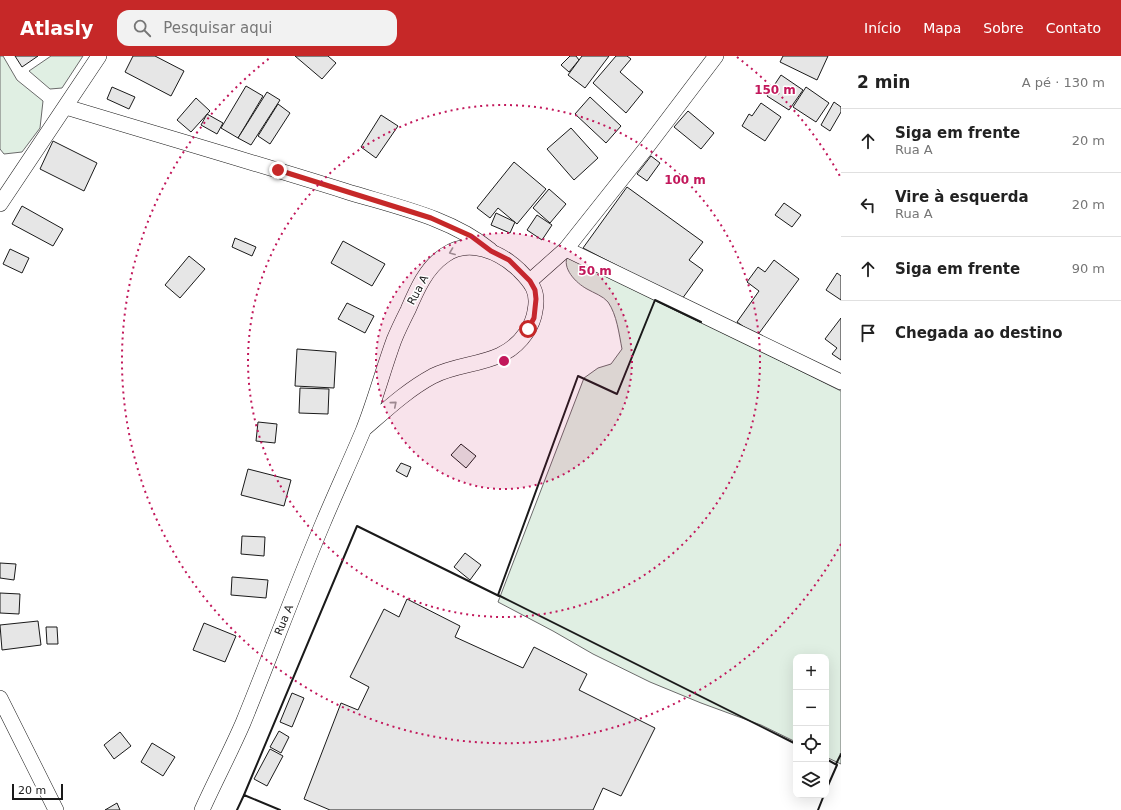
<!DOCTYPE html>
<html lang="pt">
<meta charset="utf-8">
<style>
:root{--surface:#fff;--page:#f2f2f2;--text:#222;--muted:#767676;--line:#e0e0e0;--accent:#c62828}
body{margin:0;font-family:"DejaVu Sans",sans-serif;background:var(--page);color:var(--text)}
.controls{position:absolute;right:12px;bottom:12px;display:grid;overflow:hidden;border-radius:8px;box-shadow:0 4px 16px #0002}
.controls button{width:36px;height:36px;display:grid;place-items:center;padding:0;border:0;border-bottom:1px solid var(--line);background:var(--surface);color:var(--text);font:20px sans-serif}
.scale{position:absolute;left:12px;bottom:10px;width:51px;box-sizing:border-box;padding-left:4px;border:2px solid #1a1a1a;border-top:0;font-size:11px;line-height:14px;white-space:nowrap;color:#1a1a1a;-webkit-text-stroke:3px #fff;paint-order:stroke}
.stop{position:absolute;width:12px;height:12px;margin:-9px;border:3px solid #c62828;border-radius:50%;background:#fff}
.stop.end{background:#c62828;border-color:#fff;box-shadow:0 1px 4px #0008}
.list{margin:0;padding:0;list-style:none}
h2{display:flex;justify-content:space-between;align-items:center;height:52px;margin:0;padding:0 16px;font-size:17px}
h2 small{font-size:13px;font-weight:400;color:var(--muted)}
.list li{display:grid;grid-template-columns:26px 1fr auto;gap:12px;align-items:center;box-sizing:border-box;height:64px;padding:0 16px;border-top:1px solid var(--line)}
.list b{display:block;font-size:15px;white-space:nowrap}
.list p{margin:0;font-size:13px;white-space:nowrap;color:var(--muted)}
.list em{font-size:13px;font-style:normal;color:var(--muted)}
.icon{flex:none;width:22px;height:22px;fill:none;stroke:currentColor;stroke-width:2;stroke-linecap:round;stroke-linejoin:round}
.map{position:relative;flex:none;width:841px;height:754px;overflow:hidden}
header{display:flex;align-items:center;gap:24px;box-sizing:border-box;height:56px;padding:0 20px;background:var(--accent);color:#fff}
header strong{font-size:19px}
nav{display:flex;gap:22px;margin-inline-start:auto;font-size:14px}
.search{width:280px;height:36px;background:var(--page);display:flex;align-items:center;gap:10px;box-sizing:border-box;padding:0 14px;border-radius:12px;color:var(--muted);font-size:15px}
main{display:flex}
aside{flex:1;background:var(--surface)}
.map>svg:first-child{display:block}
</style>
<header>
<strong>Atlasly</strong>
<div class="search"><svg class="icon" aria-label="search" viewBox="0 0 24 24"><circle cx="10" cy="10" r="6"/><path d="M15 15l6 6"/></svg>Pesquisar aqui</div>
<nav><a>Início</a><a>Mapa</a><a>Sobre</a><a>Contato</a></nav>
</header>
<main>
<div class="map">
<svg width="841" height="754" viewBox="0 0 841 754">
<rect width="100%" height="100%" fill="#fff"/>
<g fill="#e0efe3" stroke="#6a6a6a">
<path d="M 0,0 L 3,0 L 17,24 L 43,45 L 40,72 L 22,96 L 4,98 L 0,93 Z"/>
<path d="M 51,0 L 83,0 L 62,32 L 50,33 L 29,15 Z"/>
<path d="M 568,199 L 841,335 L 841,708 L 826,701 L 826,601 L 796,601 L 796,686 L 761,669 L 701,647 L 650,626 L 593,598 L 553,575 L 498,546 L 584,322 L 598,312 L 611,308 L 622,293 C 619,278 617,259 608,246 C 603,240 594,237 587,233 C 576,227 561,212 568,199 Z"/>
</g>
<g fill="#e6e6e6" stroke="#1a1a1a">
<path d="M 15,0 L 38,0 L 22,11 Z"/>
<path d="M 133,0 L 155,0 L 184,15 L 171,40 L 125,16 Z"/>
<path d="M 295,0 L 328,0 L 336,7 L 322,23 Z"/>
<path d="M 570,0 L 576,0 L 579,4 L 569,16 L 561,9 Z"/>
<path d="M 582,0 L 609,0 L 585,32 L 568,19 Z"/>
<path d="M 616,0 L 627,0 L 631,3 L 620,16 L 643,36 L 626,57 L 593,27 Z"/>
<path d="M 783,0 L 828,0 L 817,24 L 780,6 Z"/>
<path d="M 781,19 L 803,34 L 789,54 L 767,40 Z"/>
<path d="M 246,30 L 263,40 L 238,82 L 221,72 Z"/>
<path d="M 112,31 L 135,41 L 129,53 L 107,43 Z"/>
<path d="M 806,31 L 829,47 L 816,66 L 793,51 Z"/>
<path d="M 267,36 L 280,44 L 251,89 L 238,82 Z"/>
<path d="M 590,41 L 621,70 L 606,87 L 575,58 Z"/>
<path d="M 196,42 L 210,55 L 191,76 L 177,64 Z"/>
<path d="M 834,46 L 841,51 L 841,56 L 830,75 L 821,69 Z"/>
<path d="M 761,47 L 781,61 L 765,85 L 742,70 L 749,58 L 752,60 Z"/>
<path d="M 278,48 L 290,57 L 270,88 L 258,80 Z"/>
<path d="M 688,55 L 714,77 L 701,93 L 674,71 Z"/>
<path d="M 207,58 L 223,67 L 217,78 L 201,69 Z"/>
<path d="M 381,59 L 398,70 L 376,102 L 361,91 Z"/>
<path d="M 571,72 L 598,102 L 574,124 L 547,93 Z"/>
<path d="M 53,85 L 97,107 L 84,135 L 40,113 Z"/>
<path d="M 651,100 L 660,107 L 647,125 L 637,118 Z"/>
<path d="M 514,106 L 546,133 L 517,168 L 498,152 L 490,162 L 477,152 Z"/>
<path d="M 627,131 L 703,186 L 689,204 L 703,214 L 682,243 L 583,192 Z"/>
<path d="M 549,133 L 566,148 L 550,167 L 533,152 Z"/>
<path d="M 784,147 L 801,159 L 792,171 L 775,159 Z"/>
<path d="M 22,150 L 63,173 L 53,190 L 12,168 Z"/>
<path d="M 496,157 L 515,166 L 510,177 L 491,169 Z"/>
<path d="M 537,159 L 552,169 L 542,184 L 527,174 Z"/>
<path d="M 235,182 L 256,191 L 252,200 L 232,191 Z"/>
<path d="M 343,185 L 385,208 L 372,230 L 331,207 Z"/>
<path d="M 10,193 L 29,202 L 22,217 L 3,208 Z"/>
<path d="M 189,200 L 205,213 L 180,242 L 165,229 Z"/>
<path d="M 774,204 L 799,223 L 757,280 L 737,266 L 759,235 L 747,226 L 758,211 L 765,216 Z"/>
<path d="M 837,217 L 841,220 L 841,244 L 826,234 Z"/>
<path d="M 347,247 L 374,260 L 365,277 L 338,263 Z"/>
<path d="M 841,262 L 841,304 L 832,298 L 837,292 L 825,283 Z"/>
<path d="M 297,293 L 336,296 L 334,332 L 295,330 Z"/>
<path d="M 300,332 L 329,333 L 328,358 L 299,357 Z"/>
<path d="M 258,366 L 277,368 L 275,387 L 256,385 Z"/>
<path d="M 461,388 L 476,400 L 466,412 L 451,399 Z"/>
<path d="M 401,407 L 411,411 L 407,421 L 396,415 Z"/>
<path d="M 248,413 L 291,424 L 284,450 L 241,439 Z"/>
<path d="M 242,480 L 265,481 L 264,500 L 241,498 Z"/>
<path d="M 465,497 L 481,509 L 470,524 L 454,511 Z"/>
<path d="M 0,507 L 16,508 L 14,524 L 0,522 Z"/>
<path d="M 232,521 L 268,524 L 266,542 L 231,539 Z"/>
<path d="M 0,537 L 20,538 L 19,558 L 0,557 Z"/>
<path d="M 407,543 L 460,570 L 455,581 L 523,612 L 534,591 L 587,618 L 579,634 L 655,672 L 621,740 L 603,732 L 593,754 L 330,754 L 304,743 L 341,647 L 358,654 L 369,631 L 350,621 L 384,553 L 399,561 Z"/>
<path d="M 38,565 L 41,589 L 2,594 L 0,569 Z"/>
<path d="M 204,567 L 236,580 L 225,606 L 193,594 Z"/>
<path d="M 46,571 L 57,571 L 58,588 L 47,588 Z"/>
<path d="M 292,637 L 304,642 L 292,671 L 280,666 Z"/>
<path d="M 279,675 L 289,681 L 281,697 L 270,691 Z"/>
<path d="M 120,676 L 131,690 L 114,703 L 104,689 Z"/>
<path d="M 152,687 L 175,701 L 163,720 L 141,706 Z"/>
<path d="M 270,693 L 283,700 L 267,730 L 254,723 Z"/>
<path d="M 117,747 L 120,754 L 105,754 Z"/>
</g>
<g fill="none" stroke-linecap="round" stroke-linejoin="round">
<defs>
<g id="street">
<path d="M 66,51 C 159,79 252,106 345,135 C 393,150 450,161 490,194"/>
<path d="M 0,148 L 99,0"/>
<path d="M 566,193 L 841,326"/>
<path d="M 530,225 L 566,193 L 647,91 L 716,0"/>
<path d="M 0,642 L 56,754"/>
<path d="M 202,754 C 215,725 230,697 243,667 C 270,601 295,533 323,467 C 336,436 350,406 363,375 C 375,345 383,314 394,284 C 398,274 403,264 408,254 C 417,233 426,212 445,199 C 469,182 500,196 519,214 C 532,227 539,236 535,255 C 534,263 530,271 526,277 C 503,311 465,304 433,320 C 407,334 386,354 364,373"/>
</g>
</defs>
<use href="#street" stroke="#1a1a1a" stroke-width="16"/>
<use href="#street" stroke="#fff" stroke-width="15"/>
<g stroke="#1a1a1a" stroke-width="2">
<path d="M 701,266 L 655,244 L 617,338 L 578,320 L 498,539 L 796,688"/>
<path d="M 826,703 L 837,709 L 826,734"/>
<path d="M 836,708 L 841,698"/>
<path d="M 237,754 L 244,739 L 245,740"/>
<path d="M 280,754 L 244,739 L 357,470 L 499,540"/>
<path d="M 818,754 L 824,739"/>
</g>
</g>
<defs><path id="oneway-chevron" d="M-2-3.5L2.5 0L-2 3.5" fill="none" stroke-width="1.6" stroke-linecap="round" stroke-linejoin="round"/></defs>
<g stroke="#989898">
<use href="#oneway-chevron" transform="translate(452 196) rotate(159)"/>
<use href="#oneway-chevron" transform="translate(394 348) rotate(-40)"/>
</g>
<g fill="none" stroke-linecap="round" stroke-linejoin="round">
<path stroke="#c62828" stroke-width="5" d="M 278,114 L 431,162 L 471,180 L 491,195 L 509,204 L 530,225 L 535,234 L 536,243 L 534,262 L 528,273"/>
</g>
<circle cx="504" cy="305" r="128" fill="#c2185b" fill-opacity=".12"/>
<g fill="none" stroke="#c2185b" stroke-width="2" stroke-dasharray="2 4">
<circle cx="504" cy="305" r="128"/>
<circle cx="504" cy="305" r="256"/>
<path d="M841 488A383 383 0 1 1 271 1M737 1A383 383 0 0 1 841 122"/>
</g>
<g text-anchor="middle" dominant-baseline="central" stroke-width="3" stroke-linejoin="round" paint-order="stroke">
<g font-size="11" fill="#1a1a1a" stroke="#fff">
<text transform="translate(418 234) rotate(-62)">Rua A</text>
<text transform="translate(284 564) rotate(-68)">Rua A</text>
</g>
</g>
<circle cx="504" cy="305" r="6" fill="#c2185b" stroke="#fff" stroke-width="2"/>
<g font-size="12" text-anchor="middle" font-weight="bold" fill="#c2185b" stroke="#fff" stroke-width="3" stroke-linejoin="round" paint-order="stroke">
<text x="775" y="38">150 m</text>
<text x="685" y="128">100 m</text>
<text x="595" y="219">50 m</text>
</g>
</svg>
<div class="controls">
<button>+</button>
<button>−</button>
<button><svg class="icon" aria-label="locate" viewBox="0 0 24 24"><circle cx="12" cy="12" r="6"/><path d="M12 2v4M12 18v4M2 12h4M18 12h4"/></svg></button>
<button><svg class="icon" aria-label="layers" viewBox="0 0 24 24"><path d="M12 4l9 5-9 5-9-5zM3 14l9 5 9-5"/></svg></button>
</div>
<div class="scale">20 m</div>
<div class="stop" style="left:528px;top:273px"></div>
<div class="stop end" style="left:278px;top:114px"></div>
</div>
<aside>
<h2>2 min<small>A pé · 130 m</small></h2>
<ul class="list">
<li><svg class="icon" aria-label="ahead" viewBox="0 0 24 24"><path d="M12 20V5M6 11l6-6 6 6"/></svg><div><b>Siga em frente</b><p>Rua A</p></div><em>20 m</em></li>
<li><svg class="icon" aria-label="left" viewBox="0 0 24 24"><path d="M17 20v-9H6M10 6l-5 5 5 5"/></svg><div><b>Vire à esquerda</b><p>Rua A</p></div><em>20 m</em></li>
<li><svg class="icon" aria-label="ahead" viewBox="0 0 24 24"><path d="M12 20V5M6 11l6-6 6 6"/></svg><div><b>Siga em frente</b></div><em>90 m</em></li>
<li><svg class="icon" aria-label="arrive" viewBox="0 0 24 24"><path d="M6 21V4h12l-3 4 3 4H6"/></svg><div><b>Chegada ao destino</b></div></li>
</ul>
</aside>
</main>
